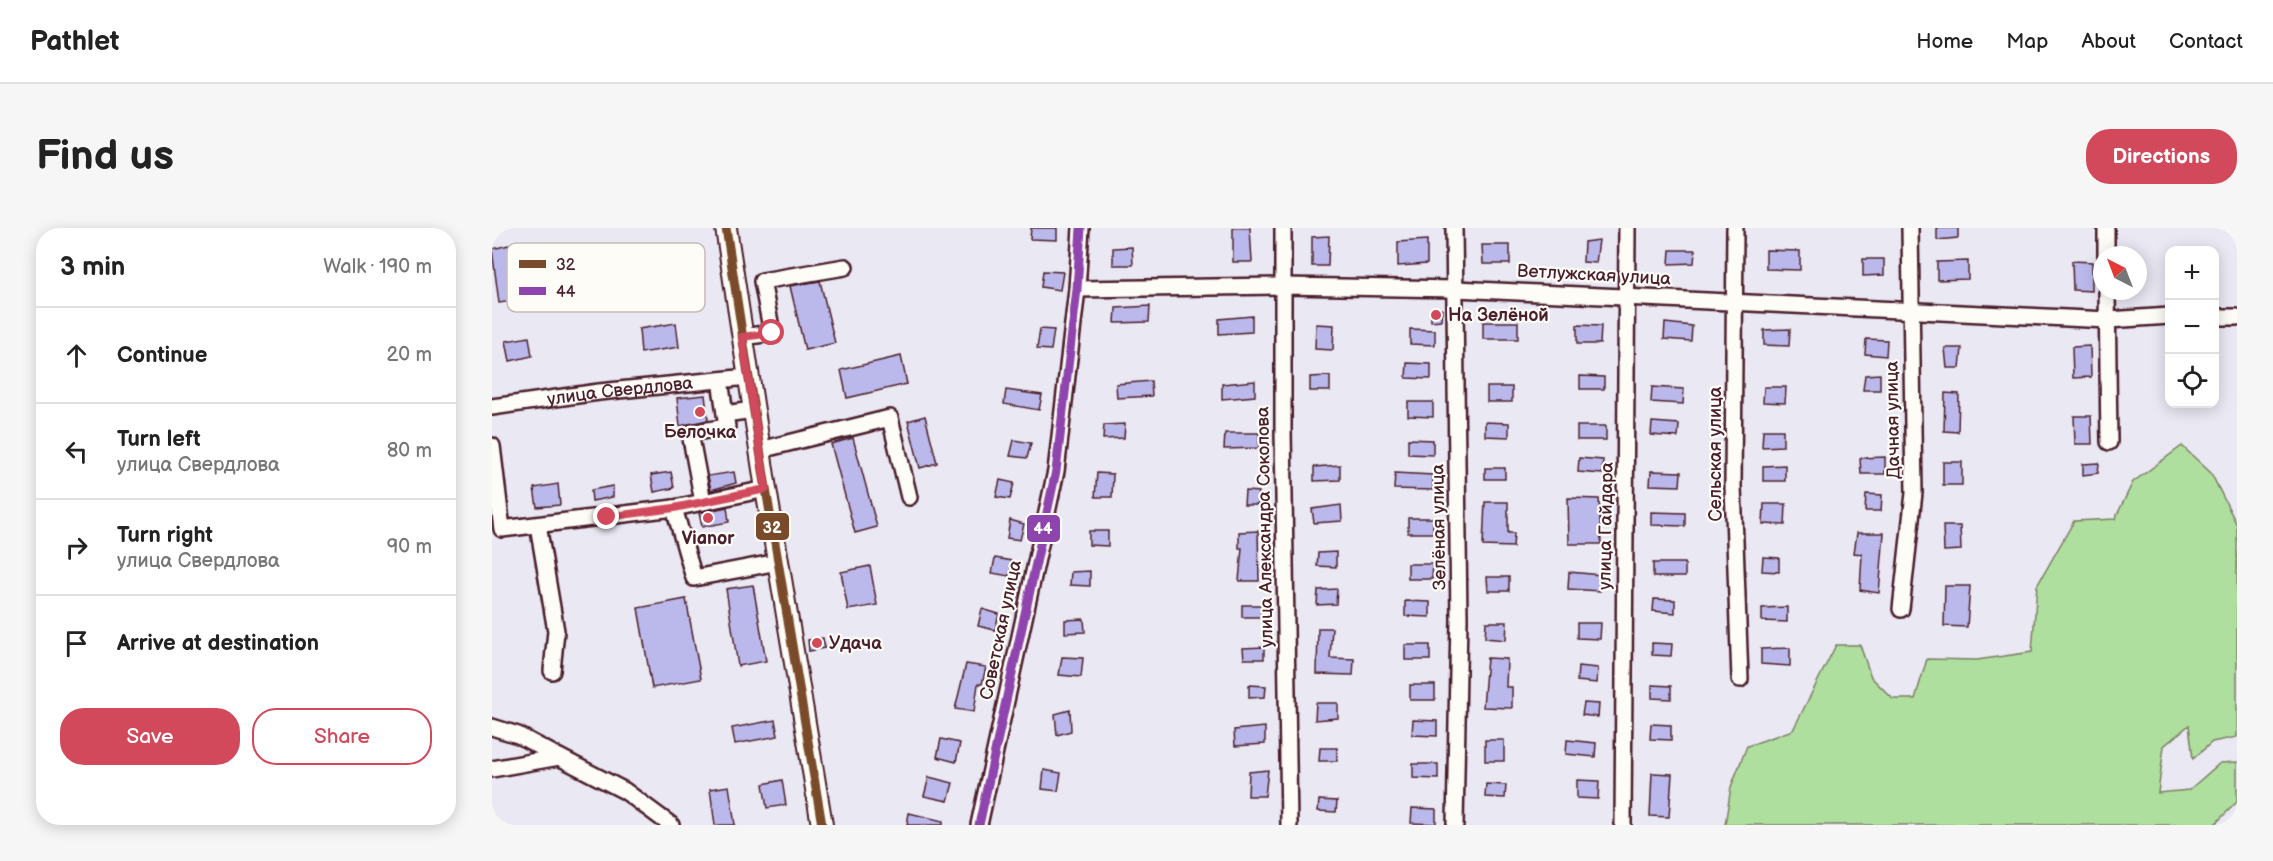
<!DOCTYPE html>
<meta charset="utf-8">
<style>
:root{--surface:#fff;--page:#f6f6f6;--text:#222;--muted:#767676;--line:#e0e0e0;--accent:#d1495b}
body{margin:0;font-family:"Balsamiq Sans",sans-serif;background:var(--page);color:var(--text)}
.controls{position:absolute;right:18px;top:18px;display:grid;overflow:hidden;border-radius:12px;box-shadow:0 3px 15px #0003}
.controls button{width:54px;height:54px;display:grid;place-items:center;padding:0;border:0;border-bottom:2px solid var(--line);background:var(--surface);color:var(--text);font:30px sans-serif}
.compass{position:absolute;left:1601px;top:18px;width:54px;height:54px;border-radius:50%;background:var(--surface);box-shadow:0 3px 15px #0003;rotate:318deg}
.stop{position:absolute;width:18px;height:18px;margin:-14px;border:4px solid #d1495b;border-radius:50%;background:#fff}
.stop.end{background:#d1495b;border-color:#fff;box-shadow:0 2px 6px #0008}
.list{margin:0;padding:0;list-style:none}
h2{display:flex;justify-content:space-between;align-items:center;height:78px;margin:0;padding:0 24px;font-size:26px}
h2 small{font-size:20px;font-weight:400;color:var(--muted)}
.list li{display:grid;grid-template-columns:39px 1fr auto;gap:18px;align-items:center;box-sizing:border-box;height:96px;padding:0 24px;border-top:2px solid var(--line)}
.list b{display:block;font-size:22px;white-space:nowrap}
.list p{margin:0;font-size:20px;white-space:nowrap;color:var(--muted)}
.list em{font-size:20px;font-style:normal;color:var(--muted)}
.actions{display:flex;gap:12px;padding:18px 24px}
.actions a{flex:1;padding:14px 0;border:2px solid var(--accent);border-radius:24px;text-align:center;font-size:21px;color:var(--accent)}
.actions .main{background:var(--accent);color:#fff}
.icon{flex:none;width:33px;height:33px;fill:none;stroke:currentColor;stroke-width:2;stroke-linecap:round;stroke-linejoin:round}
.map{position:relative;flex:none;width:1745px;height:597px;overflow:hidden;border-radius:24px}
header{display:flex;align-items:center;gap:36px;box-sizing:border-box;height:84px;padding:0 30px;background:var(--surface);border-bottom:2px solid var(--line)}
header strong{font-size:28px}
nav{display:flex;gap:33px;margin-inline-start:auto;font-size:21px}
.intro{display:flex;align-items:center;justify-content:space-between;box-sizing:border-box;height:144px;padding:0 36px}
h1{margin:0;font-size:42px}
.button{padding:15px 27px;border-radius:24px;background:var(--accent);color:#fff;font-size:21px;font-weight:700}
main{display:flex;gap:36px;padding:0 36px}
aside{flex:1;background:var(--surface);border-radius:24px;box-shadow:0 3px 15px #0003}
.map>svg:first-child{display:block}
</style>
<header>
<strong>Pathlet</strong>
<nav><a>Home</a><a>Map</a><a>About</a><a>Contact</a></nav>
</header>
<div class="intro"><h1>Find us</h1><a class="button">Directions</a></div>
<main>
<aside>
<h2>3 min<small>Walk · 190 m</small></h2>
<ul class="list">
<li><svg class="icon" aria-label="ahead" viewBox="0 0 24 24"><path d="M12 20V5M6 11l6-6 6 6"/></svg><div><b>Continue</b></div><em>20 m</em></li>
<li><svg class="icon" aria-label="left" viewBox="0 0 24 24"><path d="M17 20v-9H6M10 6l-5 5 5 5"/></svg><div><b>Turn left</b><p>улица Свердлова</p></div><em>80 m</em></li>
<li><svg class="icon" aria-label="right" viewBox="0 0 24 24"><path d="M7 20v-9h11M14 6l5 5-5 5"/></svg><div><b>Turn right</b><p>улица Свердлова</p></div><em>90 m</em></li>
<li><svg class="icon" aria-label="arrive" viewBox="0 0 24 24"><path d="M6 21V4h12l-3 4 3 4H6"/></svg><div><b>Arrive at destination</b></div></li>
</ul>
<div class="actions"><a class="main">Save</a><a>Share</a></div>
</aside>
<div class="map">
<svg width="1745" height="597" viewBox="0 0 1745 597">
<rect width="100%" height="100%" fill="#e9e8f3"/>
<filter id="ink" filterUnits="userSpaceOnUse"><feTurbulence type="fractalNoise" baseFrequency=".0167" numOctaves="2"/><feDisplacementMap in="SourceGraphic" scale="12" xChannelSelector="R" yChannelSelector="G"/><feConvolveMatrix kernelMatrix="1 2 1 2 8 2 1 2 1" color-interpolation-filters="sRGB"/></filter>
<g filter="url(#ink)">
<path fill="#afdf9e" stroke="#7c7f64" stroke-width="1.5" d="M 1690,218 L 1719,245 L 1745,297 L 1745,509 L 1720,514 L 1701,531 L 1697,497 L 1672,518 L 1666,565 L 1697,562 L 1728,535 L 1745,534 L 1745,574 L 1722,597 L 1233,597 L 1239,559 L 1255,518 L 1301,502 L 1344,417 L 1368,417 L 1379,449 L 1401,471 L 1423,471 L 1435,431 L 1485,432 L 1540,424 L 1545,358 L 1582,293 L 1623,291 L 1641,254 Z"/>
<g fill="#bbb9eb" stroke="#4a1f2b" stroke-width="1.5">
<path d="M 539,0 L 565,0 L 565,12 L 538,11 Z"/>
<path d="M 741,0 L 758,0 L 760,34 L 741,34 Z"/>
<path d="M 1445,0 L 1466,0 L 1466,10 L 1445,12 Z"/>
<path d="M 837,8 L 836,38 L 820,38 L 820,9 Z"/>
<path d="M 935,12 L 935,36 L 906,38 L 906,14 Z"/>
<path d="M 1107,12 L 1104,35 L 1091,34 L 1092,14 Z"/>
<path d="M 17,17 L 28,72 L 7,75 L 0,21 Z"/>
<path d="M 990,17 L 1018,17 L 1018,36 L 991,36 Z"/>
<path d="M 640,19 L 641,37 L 621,37 L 621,20 Z"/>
<path d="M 1178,22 L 1203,22 L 1202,35 L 1177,36 Z"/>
<path d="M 1274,22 L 1308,23 L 1308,42 L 1274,41 Z"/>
<path d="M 1371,31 L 1392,31 L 1392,47 L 1371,48 Z"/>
<path d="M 1476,33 L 1476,51 L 1445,52 L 1445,34 Z"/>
<path d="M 1580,33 L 1600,34 L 1600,63 L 1581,62 Z"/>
<path d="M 551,43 L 571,44 L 568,62 L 549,59 Z"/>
<path d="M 328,53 L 343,115 L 313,122 L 298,58 Z"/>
<path d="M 658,78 L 657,94 L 623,95 L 624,80 Z"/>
<path d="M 950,81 L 949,92 L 939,93 L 939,82 Z"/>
<path d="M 760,88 L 760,104 L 727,106 L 727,91 Z"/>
<rect x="991" y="94" width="35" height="17"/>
<path d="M 184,95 L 187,119 L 149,125 L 147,101 Z"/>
<path d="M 1173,95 L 1200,98 L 1199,113 L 1172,111 Z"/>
<path d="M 824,96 L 842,97 L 841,122 L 823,121 Z"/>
<path d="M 1085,97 L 1109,98 L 1108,116 L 1085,116 Z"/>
<path d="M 548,101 L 562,102 L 559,122 L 545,121 Z"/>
<path d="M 918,101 L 943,102 L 943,117 L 918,116 Z"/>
<path d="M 1298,101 L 1297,118 L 1272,117 L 1272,102 Z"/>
<path d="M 37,109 L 40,128 L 18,133 L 14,113 Z"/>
<path d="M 1374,111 L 1395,112 L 1394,128 L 1373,126 Z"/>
<path d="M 1598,118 L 1599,149 L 1581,150 L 1580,119 Z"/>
<path d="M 1453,120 L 1470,120 L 1468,140 L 1455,140 Z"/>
<path d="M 409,128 L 415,156 L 355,170 L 349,142 Z"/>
<path d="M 915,135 L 939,136 L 939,151 L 914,150 Z"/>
<path d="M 1388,146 L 1388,162 L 1371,162 L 1373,147 Z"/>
<path d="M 838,148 L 838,163 L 818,163 L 818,149 Z"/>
<path d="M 1088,148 L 1112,149 L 1112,161 L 1088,161 Z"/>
<path d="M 659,153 L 660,168 L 625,170 L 624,156 Z"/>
<path d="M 763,153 L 763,168 L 730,171 L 730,156 Z"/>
<rect x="995" y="159" width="25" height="15"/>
<path d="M 1160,159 L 1192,161 L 1191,176 L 1159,174 Z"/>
<path d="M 1272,159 L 1294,159 L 1293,175 L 1271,174 Z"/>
<path d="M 514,162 L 550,167 L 547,182 L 512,176 Z"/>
<path d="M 1453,165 L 1467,166 L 1466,204 L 1452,203 Z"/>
<path d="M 213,167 L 216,192 L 188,198 L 185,170 Z"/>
<path d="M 916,174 L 941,174 L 941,189 L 916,188 Z"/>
<path d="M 433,188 L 445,235 L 428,240 L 416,193 Z"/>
<path d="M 1582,188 L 1599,188 L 1600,216 L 1583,216 Z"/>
<path d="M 993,194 L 1017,195 L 1017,209 L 993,208 Z"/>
<path d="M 1160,194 L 1187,196 L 1186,209 L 1159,207 Z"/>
<path d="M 633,196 L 632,210 L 611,211 L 612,197 Z"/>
<rect x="1085" y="198" width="29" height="14"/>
<path d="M 1271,202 L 1291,202 L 1291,218 L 1270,219 Z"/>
<path d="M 733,205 L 767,205 L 767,220 L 732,221 Z"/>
<path d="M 361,210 L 385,299 L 363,305 L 339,216 Z"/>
<path d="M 916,211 L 941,212 L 941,227 L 916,226 Z"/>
<path d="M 522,212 L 539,215 L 535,230 L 518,228 Z"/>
<path d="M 1393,229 L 1393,246 L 1369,246 L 1368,230 Z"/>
<path d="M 1087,230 L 1111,232 L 1110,246 L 1086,244 Z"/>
<rect x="1451" y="234" width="19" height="23"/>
<path d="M 1607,235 L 1606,245 L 1591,247 L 1591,236 Z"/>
<path d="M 848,237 L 848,252 L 822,253 L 822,239 Z"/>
<path d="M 1293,237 L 1293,253 L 1271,253 L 1271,238 Z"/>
<rect x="993" y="240" width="20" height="11"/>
<path d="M 1159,243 L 1189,244 L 1188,258 L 1158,257 Z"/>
<path d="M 179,244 L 182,260 L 162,264 L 159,247 Z"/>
<path d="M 242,244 L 244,255 L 219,262 L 216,248 Z"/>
<path d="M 605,245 L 621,246 L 620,269 L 603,269 Z"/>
<path d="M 903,245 L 941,247 L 941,262 L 902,261 Z"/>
<path d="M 508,252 L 522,255 L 518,271 L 504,269 Z"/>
<path d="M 66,256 L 68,277 L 45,279 L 42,260 Z"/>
<path d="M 121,258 L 121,269 L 100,273 L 99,262 Z"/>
<path d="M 753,263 L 767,264 L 766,277 L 752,277 Z"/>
<path d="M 1374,266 L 1390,267 L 1389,283 L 1373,283 Z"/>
<path d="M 1076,270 L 1107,271 L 1109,316 L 1077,316 Z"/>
<path d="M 993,274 L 1016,274 L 1016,305 L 1022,305 L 1021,319 L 991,318 Z"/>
<path d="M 1272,276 L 1294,276 L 1293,297 L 1271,296 Z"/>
<path d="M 849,277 L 850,293 L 822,295 L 820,281 Z"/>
<path d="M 235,279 L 237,294 L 210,299 L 207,285 Z"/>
<path d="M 1159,284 L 1193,285 L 1193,298 L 1159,297 Z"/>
<rect x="916" y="290" width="25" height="15"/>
<path d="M 518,292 L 532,296 L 528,312 L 515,310 Z"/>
<path d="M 1451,298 L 1468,298 L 1469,322 L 1452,323 Z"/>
<path d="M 597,303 L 616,303 L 616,318 L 597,317 Z"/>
<path d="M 766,303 L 767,353 L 747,353 L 750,320 L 747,320 L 747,304 Z"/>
<path d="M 1365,305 L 1392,305 L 1387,365 L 1368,362 L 1370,326 L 1362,325 Z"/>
<path d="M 844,324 L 844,339 L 825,338 L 826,325 Z"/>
<path d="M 1271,329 L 1287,330 L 1287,344 L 1270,343 Z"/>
<path d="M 503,330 L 521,333 L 517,348 L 500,345 Z"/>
<rect x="1161" y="335" width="32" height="14"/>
<path d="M 916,336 L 941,336 L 940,351 L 916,351 Z"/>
<path d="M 378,338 L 385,377 L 356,382 L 349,344 Z"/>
<path d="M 598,343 L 598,358 L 578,357 L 579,344 Z"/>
<path d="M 1077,344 L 1109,347 L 1108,363 L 1076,361 Z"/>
<path d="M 995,349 L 1017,349 L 1017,363 L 996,363 Z"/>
<path d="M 261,357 L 274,433 L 246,438 L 234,361 Z"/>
<path d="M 1453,358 L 1478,358 L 1475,399 L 1452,398 Z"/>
<path d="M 845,361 L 844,376 L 825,377 L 826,362 Z"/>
<path d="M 194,371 L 209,451 L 160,460 L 146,380 Z"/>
<path d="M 1162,371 L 1183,372 L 1183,385 L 1161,383 Z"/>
<path d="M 913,373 L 938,374 L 938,389 L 913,388 Z"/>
<path d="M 750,377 L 771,377 L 769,389 L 750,389 Z"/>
<path d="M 1295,379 L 1295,394 L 1270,393 L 1270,380 Z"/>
<path d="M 490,381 L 507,386 L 503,402 L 486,398 Z"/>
<path d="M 592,391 L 593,404 L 573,405 L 573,392 Z"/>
<path d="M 994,394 L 1015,394 L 1014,412 L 993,410 Z"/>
<path d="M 1085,395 L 1109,395 L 1108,411 L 1085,410 Z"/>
<path d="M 826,400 L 840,400 L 838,430 L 862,431 L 861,447 L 825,446 Z"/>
<path d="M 331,410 L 333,420 L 317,423 L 316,412 Z"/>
<path d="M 1160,415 L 1180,416 L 1179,428 L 1160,427 Z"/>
<rect x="913" y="417" width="25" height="15"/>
<path d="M 772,419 L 772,431 L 752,431 L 751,420 Z"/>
<path d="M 1298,420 L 1298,438 L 1269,436 L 1269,421 Z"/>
<path d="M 570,429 L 591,430 L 589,449 L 567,447 Z"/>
<path d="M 995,430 L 1015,431 L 1014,459 L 1020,459 L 1020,480 L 991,479 Z"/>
<path d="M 474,436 L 494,439 L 490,456 L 486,456 L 482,484 L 463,481 Z"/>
<path d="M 1086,438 L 1106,440 L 1105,455 L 1085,453 Z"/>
<path d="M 757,457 L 774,458 L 773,469 L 757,470 Z"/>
<rect x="918" y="457" width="25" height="15"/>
<path d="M 1160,457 L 1179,458 L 1179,471 L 1160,470 Z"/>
<path d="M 824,475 L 846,475 L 846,490 L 823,492 Z"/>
<path d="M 1092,475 L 1107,476 L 1106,489 L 1090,487 Z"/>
<path d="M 578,482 L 579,503 L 565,507 L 563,486 Z"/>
<path d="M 283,492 L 286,508 L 243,516 L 240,500 Z"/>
<path d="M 921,492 L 945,493 L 945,508 L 920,507 Z"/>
<path d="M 1159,496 L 1179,497 L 1179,512 L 1158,511 Z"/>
<path d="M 773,499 L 773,516 L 743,518 L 742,502 Z"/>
<path d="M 449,511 L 468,515 L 464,534 L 445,529 Z"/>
<rect x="993" y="512" width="19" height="21"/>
<path d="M 1075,512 L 1104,515 L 1103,529 L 1074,526 Z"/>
<path d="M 828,520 L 845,520 L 845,533 L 827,533 Z"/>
<path d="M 921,536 L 946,536 L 946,551 L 921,550 Z"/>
<path d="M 552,542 L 569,545 L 566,563 L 550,561 Z"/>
<path d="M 776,542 L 773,568 L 756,568 L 757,544 Z"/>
<path d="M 1160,545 L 1180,546 L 1177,589 L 1158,588 Z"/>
<path d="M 437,549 L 461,555 L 456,573 L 432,568 Z"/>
<path d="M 290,552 L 294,577 L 275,580 L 271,556 Z"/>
<path d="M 1085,552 L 1107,553 L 1106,571 L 1085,570 Z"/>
<path d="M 994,556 L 1014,557 L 1013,570 L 993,569 Z"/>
<path d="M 237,558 L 243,597 L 223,597 L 218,561 Z"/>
<path d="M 827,572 L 845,573 L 844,584 L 826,583 Z"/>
<path d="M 920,580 L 944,581 L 944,596 L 919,595 Z"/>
<path d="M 417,585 L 451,593 L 451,597 L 415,597 Z"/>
</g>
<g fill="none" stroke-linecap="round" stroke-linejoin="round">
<defs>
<g id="minor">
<path d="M 791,0 L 791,201 L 797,597"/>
<path d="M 962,0 L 967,391 L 963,597"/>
<path d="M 1243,0 L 1241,258 L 1248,451"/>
<path d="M 1614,0 L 1614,27"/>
<path d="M 585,61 L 791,58 L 964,61 L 1616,92 L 1678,88"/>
<path d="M 1615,63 L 1617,214"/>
<path d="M 1722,89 L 1745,89"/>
<path d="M 250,109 L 280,105 L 270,53 L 353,39"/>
<path id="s1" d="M 0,179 L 107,164 L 256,149"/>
<path d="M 233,186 L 261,182"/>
<path d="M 0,218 L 10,301 L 182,280 L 274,261"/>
<path d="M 268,222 L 398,190 L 417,269"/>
<path d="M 211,274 L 198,205 L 235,199 L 228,152"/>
<path d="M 182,280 L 202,350 L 286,334"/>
<path d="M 46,297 L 64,403 L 60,443"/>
<path d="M 1409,381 L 1422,265 L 1418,0"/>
<path d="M 0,499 L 26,507 L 67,529"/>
<path d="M 0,541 L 67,529 L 133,563 L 179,597"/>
<path d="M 487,597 L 564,243 L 585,61 L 589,0"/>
<path d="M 1131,597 L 1135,0"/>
</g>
<path id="major" d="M 234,0 L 274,261 L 330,597"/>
</defs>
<use href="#minor" stroke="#4a1f2b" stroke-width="20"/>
<use href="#major" stroke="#4a1f2b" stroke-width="24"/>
<use href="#minor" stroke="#fdfcf7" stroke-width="15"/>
<use href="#major" stroke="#fdfcf7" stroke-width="20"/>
<defs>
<path id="bus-1" d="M 234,0 L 274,261 L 330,597"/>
<path id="bus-2" d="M 487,597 L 564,243 L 585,61 L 589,0"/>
</defs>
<use href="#bus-1" stroke="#fdfcf7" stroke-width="14"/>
<use href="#bus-2" stroke="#fdfcf7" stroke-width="14"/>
<use href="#bus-1" stroke="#7a4b2a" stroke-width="9"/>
<use href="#bus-2" stroke="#8e44ad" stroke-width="9"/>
</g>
</g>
<g fill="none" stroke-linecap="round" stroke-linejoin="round" filter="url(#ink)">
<path stroke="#d1495b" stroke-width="8" d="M 115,289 L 182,280 L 274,261 L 250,109 L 280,105"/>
</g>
<g fill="#d1495b" stroke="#fdfcf7" stroke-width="2">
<circle cx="944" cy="87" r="6"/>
<circle cx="208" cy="184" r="6"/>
<circle cx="216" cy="290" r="6"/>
<circle cx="325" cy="415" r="6"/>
</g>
<g text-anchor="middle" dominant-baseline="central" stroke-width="4.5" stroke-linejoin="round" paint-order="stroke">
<g font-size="18" fill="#4a1f2b" stroke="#fdfcf7">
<text transform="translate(1102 47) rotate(3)">Ветлужская улица</text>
<text stroke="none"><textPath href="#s1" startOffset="129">улица Свердлова</textPath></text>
<text transform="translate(1401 192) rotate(-91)">Дачная улица</text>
<text transform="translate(1223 226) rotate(-90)">Сельская улица</text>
<text transform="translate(1114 298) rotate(-89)">улица Гайдара</text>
<text transform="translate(773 299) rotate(-91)">улица Александра Соколова</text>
<text transform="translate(947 299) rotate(-91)">Зелёная улица</text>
<text transform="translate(509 402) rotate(-78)">Советская улица</text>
</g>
<g font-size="18" font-weight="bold" fill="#4a1f2b" stroke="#fdfcf7" text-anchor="start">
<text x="956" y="87">На Зелёной</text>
<text x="208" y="204" text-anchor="middle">Белочка</text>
<text x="216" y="310" text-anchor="middle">Vianor</text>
<text x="337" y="415">Удача</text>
</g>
</g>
<rect x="15" y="15" width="198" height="69" rx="9" fill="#fdfcf7" stroke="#c7baba" stroke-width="1.5"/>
<rect x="27" y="32" width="27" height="8" fill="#7a4b2a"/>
<rect x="27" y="59" width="27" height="8" fill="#8e44ad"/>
<g font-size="16" fill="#4a1f2b">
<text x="64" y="42">32</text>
<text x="64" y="69">44</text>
</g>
<g stroke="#fdfcf7" stroke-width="2">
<rect x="263" y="284" width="35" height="29" rx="6" fill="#7a4b2a"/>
<rect x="534" y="286" width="35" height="29" rx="6" fill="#8e44ad"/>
</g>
<g font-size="16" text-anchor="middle" font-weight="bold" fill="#fff">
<text x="280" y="305">32</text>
<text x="551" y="306">44</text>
</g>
</svg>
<div class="controls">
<button>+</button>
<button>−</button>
<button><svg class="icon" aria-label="locate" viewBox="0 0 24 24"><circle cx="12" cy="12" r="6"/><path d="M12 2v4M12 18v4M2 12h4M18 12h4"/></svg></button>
</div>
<svg class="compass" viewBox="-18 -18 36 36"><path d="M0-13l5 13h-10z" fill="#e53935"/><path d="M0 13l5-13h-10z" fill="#767676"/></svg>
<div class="stop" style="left:280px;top:105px"></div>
<div class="stop end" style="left:115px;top:289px"></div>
</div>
</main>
